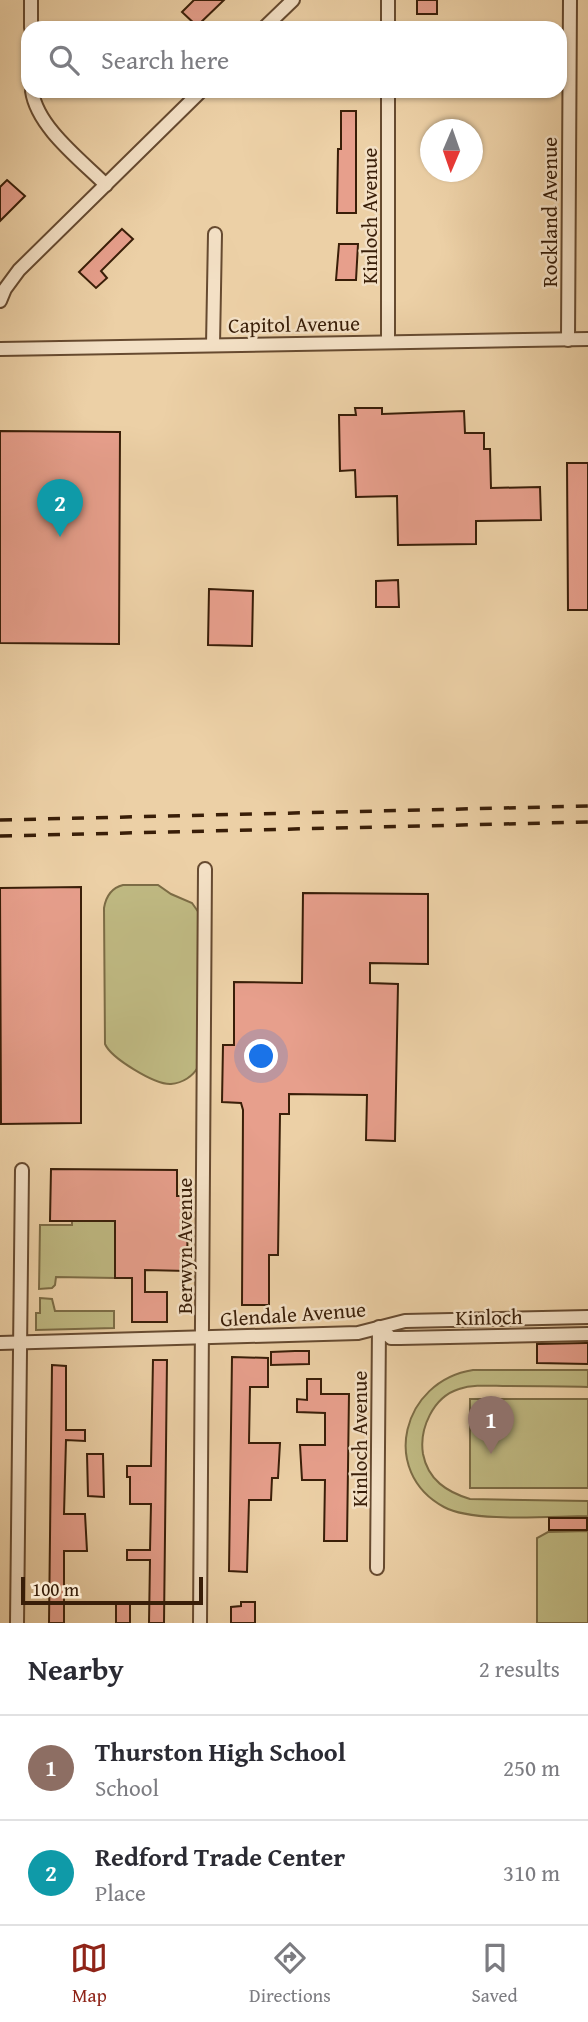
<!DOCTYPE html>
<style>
:root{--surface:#fff;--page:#f7f7f7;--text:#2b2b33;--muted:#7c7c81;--line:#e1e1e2;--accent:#8f2418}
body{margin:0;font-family:"Gentium Book Plus",serif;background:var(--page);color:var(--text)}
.compass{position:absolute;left:420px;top:119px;width:63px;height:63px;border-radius:50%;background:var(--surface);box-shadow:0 2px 5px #0004;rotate:182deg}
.scale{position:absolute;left:21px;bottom:18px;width:182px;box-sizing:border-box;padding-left:7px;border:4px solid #391e08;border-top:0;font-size:19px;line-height:24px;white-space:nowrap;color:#391e08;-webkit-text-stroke:5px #f3e0c5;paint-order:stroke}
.you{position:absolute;left:262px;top:1057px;width:24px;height:24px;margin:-18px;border:5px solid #fff;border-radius:50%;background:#1a73e8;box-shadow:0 0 0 10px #1a73e833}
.badge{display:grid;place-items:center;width:46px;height:46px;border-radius:50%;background:var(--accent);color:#fff;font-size:23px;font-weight:700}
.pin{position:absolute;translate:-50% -58px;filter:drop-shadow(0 2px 4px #0008)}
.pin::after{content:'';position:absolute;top:37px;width:24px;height:21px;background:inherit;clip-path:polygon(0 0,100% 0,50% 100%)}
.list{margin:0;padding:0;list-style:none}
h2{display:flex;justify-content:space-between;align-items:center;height:91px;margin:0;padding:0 28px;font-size:30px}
h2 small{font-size:23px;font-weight:400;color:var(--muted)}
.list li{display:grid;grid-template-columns:46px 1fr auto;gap:21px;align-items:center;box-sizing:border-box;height:105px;padding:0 28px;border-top:2px solid var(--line)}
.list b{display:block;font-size:26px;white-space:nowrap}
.list p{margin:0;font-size:23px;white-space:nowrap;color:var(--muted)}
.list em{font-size:23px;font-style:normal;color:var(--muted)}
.icon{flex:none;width:38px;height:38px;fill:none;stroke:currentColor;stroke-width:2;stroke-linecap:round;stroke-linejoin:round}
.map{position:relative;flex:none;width:588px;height:1623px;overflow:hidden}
.search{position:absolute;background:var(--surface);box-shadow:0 2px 5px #0004;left:21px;right:21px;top:21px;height:77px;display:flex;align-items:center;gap:18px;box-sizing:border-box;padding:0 24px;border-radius:21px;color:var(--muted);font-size:26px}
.sheet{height:301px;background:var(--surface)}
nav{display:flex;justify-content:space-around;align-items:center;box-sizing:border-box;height:98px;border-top:2px solid var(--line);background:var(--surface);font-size:19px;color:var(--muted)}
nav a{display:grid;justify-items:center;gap:4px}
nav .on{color:var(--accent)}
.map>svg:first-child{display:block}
</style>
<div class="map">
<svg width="588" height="1623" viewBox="0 0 588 1623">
<rect width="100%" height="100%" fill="#ecd0a6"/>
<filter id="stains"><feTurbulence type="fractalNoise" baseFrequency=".00286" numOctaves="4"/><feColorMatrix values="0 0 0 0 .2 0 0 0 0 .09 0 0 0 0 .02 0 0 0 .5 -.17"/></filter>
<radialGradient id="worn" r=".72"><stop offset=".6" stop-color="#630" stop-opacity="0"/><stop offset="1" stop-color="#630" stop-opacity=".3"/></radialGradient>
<g fill="#bfb982" stroke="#7c6c45" stroke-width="2">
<path d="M 123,885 L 158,885 L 171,894 L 192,903 L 199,913 L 198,1067 C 193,1076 183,1083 171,1084 C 155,1085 111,1058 105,1044 L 104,908 C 106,896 111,888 123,885 Z"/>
<path d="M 72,1221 L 115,1221 L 115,1278 L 56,1277 L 55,1285 L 52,1288 L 39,1289 L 40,1225 L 72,1225 Z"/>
<path d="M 40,1298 L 52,1299 L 55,1311 L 114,1311 L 114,1328 L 36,1330 L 36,1313 L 40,1313 Z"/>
<path d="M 473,1370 L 588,1370 L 588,1387 C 561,1386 534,1386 507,1386 C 491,1386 474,1384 459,1389 C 433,1397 419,1429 423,1454 C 428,1480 447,1492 470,1499 L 588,1501 L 588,1516 C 552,1516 473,1523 444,1507 C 379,1472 402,1381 473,1370 Z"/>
<rect x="470" y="1399" width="118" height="89"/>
<path d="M 588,1531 L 588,1623 L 537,1623 L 537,1538 L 548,1532 Z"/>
</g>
<g fill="#e79f8c" stroke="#391e08" stroke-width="2">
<path d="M 194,0 L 224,0 L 197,26 L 182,12 Z"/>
<rect x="417" y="0" width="20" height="14"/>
<path d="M 341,111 L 356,111 L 356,213 L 337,213 L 338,149 L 341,149 Z"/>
<path d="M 7,180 L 25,196 L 0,221 L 0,187 Z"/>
<path d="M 122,229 L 133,239 L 101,271 L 107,278 L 96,288 L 79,272 Z"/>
<path d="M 339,244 L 358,244 L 356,280 L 336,280 Z"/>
<path d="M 355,408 L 382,408 L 382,414 L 464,411 L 465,433 L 484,433 L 484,449 L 490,449 L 491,488 L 540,487 L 541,520 L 476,521 L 476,544 L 398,545 L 397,496 L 356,497 L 355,470 L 340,471 L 339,415 L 356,415 Z"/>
<path d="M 0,431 L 120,432 L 119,644 L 0,643 Z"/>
<path d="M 567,463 L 588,463 L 588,610 L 568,610 Z"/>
<path d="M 398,580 L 399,607 L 376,607 L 376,581 Z"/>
<path d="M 209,589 L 253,591 L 252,646 L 208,645 Z"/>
<path d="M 81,887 L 81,1123 L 1,1124 L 0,888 Z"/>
<path d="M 303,893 L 428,894 L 428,964 L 370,963 L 370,983 L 398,984 L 395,1141 L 366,1140 L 367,1095 L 289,1094 L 289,1114 L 280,1114 L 278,1255 L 269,1255 L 269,1305 L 242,1305 L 243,1110 L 241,1103 L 222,1102 L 223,1045 L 234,1045 L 234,982 L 302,983 Z"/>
<path d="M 51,1169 L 177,1170 L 177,1196 L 188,1196 L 187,1271 L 145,1270 L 145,1292 L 167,1292 L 167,1322 L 132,1322 L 132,1278 L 115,1278 L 115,1221 L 50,1221 Z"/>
<path d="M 586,1343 L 588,1343 L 588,1364 L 537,1363 L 537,1344 Z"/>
<path d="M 295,1351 L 309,1351 L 309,1364 L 271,1365 L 271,1352 Z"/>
<path d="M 232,1357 L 268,1358 L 268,1387 L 250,1387 L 249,1443 L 280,1443 L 278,1478 L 272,1478 L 271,1500 L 249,1500 L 247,1572 L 229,1571 Z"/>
<path d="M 153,1360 L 167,1360 L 164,1623 L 149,1623 L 150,1560 L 127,1560 L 127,1550 L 150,1550 L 151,1504 L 130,1504 L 130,1477 L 127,1477 L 127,1466 L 151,1466 Z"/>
<path d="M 52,1365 L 66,1366 L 66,1430 L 85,1430 L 85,1441 L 66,1440 L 64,1514 L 85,1514 L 87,1551 L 64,1551 L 64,1623 L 49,1623 Z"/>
<path d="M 307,1379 L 321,1379 L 321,1394 L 349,1394 L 347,1541 L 324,1541 L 325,1480 L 302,1480 L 300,1445 L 325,1445 L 325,1413 L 297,1412 L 297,1399 L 307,1400 Z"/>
<path d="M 87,1454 L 103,1454 L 104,1497 L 88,1496 Z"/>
<rect x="549" y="1518" width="38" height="12"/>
<path d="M 241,1602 L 255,1602 L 255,1623 L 231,1623 L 231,1607 L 241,1606 Z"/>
<rect x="116" y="1603" width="14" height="20"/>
</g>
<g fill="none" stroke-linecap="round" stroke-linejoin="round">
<defs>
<g id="minor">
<path d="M 388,0 L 388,28"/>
<path d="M 31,28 L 31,0"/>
<path d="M 264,28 L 293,0"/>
<path d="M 32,91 C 37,127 81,160 106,185"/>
<path d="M 0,301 L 5,289 L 19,270 L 201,91"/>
<path d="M 568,340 L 570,0"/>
<path d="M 388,342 L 388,91"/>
<path d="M 213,345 L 215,234"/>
<path d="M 0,349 L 588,339"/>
<path d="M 0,1343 L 358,1333 L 405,1321 L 588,1317"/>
<path d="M 377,1568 L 379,1327 L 391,1338 L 400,1338 L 588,1334"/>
<path d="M 17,1623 L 22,1170"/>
<path d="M 200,1623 L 205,869"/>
</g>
</defs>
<use href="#minor" stroke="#664a30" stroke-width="16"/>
<use href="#minor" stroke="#f3e0c5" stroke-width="12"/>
<g stroke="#391e08" stroke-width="3.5" stroke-dasharray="12 12" stroke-linecap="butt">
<path d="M 0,820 L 588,806"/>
<path d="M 0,836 L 588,822"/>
</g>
</g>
<g text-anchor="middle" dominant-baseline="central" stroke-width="5" stroke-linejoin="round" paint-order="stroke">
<g font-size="21" fill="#391e08" stroke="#f3e0c5">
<text transform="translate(549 212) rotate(-90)">Rockland Avenue</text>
<text transform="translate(369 216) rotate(-90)">Kinloch Avenue</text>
<text transform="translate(294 324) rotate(-1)">Capitol Avenue</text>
<text transform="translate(184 1246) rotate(-90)">Berwyn Avenue</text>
<text transform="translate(293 1314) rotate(-4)">Glendale Avenue</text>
<text transform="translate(489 1317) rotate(-1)">Kinloch</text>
<text transform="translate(359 1439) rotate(-90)">Kinloch Avenue</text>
</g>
</g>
<rect width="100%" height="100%" filter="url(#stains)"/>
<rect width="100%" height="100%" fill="url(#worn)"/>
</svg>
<svg class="compass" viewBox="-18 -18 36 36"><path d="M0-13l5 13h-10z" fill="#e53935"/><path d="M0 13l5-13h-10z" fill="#7c7c81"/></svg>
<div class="scale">100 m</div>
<div class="you"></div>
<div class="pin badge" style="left:491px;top:1454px;background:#8d6e63">1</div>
<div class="pin badge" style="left:60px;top:537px;background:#0f9aa8">2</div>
<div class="search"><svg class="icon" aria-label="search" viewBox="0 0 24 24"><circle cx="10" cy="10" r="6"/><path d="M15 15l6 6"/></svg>Search here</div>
</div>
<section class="sheet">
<h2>Nearby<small>2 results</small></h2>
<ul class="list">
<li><span class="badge" style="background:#8d6e63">1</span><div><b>Thurston High School</b><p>School</p></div><em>250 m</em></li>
<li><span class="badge" style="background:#0f9aa8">2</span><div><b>Redford Trade Center</b><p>Place</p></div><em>310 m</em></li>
</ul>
</section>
<nav>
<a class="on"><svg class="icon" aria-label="map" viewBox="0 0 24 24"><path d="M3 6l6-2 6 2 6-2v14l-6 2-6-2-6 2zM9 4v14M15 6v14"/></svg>Map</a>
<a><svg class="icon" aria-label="directions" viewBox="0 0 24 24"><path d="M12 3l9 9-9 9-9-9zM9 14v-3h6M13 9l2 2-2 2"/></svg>Directions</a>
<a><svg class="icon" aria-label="saved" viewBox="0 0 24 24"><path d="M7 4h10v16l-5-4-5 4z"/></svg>Saved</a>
</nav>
